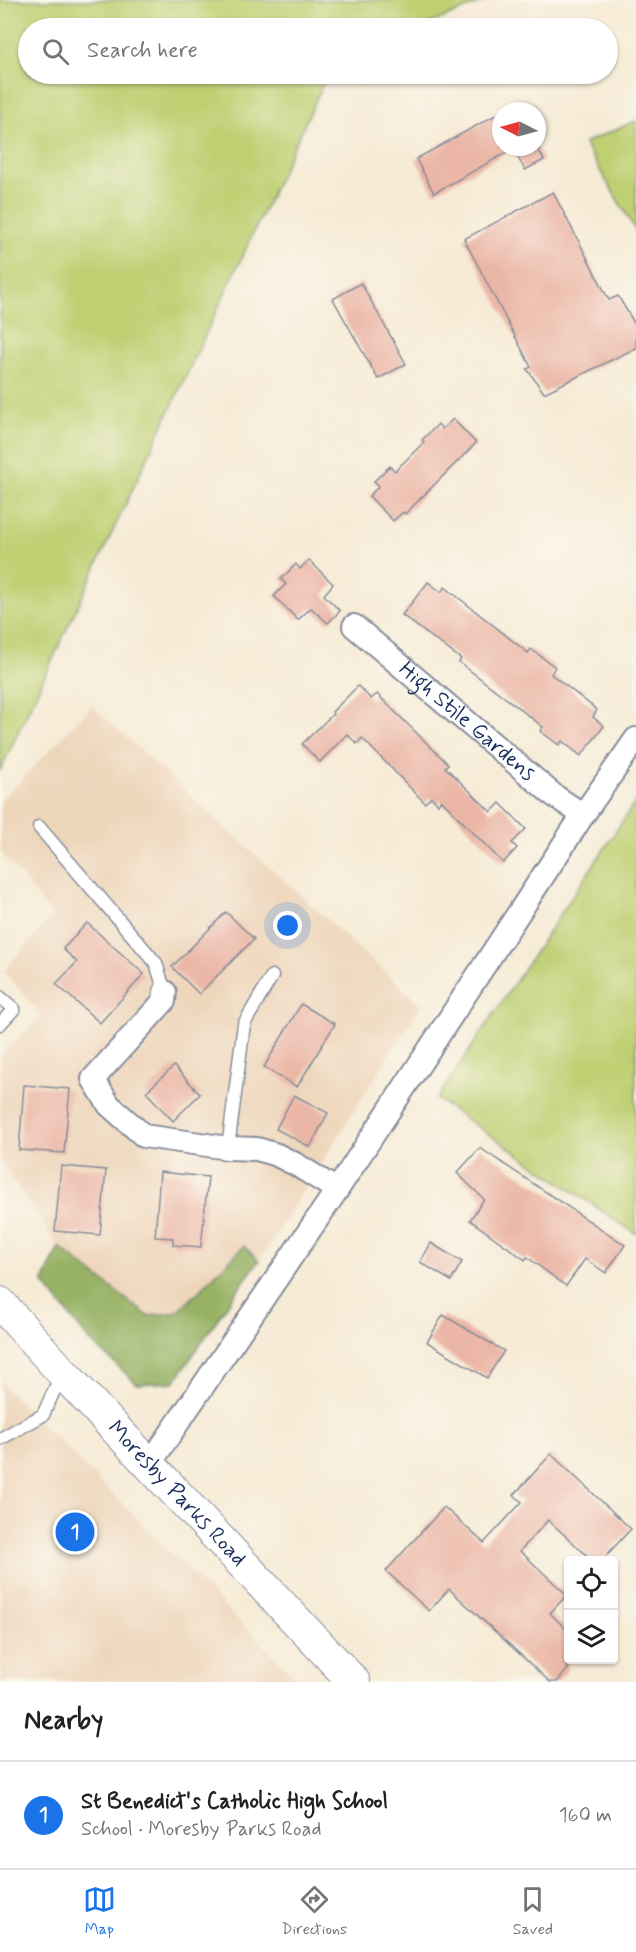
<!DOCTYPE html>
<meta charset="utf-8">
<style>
:root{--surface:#fff;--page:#f2f2f2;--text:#202124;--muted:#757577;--line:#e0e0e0;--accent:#1a73e8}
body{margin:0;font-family:Mynerve,sans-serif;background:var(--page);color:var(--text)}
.controls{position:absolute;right:18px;bottom:18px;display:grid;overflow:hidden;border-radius:6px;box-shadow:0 2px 4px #0004}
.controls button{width:54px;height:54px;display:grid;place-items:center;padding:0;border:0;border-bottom:2px solid var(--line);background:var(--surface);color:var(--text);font:30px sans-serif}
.compass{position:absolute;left:492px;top:102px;width:54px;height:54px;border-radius:50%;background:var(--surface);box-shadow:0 2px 4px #0004;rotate:276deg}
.you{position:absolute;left:288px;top:926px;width:21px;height:21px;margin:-15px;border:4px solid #fff;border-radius:50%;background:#1a73e8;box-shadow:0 0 0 9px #1a73e833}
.badge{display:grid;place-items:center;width:39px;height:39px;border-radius:50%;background:var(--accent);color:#fff;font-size:20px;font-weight:700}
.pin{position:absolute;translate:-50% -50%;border:3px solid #fff;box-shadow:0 2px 6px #0006}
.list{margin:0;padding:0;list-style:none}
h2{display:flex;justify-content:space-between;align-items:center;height:78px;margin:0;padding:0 24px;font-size:26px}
h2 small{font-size:20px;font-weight:400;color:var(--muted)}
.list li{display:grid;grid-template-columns:39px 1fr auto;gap:18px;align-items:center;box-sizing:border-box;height:108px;padding:0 24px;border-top:2px solid var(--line)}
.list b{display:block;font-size:22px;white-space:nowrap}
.list p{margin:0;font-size:20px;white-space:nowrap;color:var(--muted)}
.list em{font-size:20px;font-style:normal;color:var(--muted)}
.icon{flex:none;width:33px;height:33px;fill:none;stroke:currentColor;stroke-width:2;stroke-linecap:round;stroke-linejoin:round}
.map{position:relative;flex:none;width:636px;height:1682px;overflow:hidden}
.search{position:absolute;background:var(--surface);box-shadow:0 2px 4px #0004;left:18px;right:18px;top:18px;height:66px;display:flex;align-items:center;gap:15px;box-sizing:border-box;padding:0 21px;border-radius:33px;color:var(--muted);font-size:22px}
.sheet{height:186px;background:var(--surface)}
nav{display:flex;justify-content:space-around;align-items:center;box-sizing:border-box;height:84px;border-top:2px solid var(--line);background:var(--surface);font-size:16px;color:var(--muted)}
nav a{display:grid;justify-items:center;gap:3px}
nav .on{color:var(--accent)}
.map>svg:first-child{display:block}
</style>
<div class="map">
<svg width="636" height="1682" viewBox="0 0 636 1682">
<rect width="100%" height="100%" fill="#fbf7ec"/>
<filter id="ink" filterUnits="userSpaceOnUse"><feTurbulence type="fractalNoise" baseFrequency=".0167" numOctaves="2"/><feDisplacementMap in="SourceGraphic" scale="12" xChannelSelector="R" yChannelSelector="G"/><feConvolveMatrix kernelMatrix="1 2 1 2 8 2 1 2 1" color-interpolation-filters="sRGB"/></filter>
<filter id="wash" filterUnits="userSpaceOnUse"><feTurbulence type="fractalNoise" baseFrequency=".008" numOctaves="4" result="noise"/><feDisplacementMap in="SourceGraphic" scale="24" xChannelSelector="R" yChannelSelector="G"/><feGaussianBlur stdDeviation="1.35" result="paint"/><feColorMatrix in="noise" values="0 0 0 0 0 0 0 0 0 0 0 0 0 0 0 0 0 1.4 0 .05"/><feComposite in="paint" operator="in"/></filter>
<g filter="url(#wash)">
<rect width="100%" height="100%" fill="#f6ebd6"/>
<g fill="#eed6bb">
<path d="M 92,706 L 421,1005 L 259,1261 L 244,1246 L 178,1312 L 148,1316 L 59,1247 L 0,1161 L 0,1055 L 42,1015 L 4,972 L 52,914 L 0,851 L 0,802 Z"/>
<path d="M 0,1382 L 300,1682 L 0,1682 Z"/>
</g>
<g fill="#bfd073" stroke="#6d8068" stroke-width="1.5">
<path d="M 0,0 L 487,0 L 419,28 L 28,28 L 28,74 L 328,74 L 0,771 Z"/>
<path d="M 636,121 L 636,231 L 584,143 Z"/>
<path d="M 636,801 L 636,1234 L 437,1099 Z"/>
</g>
<path fill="#97b265" stroke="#597062" stroke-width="1.5" d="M 244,1246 L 259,1261 C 229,1300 203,1342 174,1382 L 137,1384 L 88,1339 L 43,1282 L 59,1247 L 148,1316 L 178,1312 Z"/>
<g id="blocks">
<g fill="#ebb6a6">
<path d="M 501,112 L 501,147 L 537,147 L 544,160 L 525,170 L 513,149 L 434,193 L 416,159 Z"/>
<path d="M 553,192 L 609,300 L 618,296 L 636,326 L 636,348 L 544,393 L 527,369 L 531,367 L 464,239 Z"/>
<path d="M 361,283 L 406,364 L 378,379 L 333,299 Z"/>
<path d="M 453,419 L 476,443 L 405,514 L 403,512 L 393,521 L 369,496 L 379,486 L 374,481 L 390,466 L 395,471 L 424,442 L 422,440 L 438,424 L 442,429 Z"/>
<path d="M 309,560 L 333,584 L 324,595 L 340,611 L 328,623 L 311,608 L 298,620 L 274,596 L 286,584 L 281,579 L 296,564 L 300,569 Z"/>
<path d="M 428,582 L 441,592 L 445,587 L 528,653 L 531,649 L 555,667 L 551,674 L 597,710 L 593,717 L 604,726 L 581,756 L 562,741 L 559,745 L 540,731 L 543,727 L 459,662 L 461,659 L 402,615 Z"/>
<path d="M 358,686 L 371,699 L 377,694 L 448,764 L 445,767 L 491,812 L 500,803 L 526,829 L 512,843 L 517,848 L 503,863 L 441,800 L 438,804 L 431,797 L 425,803 L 362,738 L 357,744 L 347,734 L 320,762 L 302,744 L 333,714 L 332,712 Z"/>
<path d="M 226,912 L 254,939 L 199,994 L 172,967 Z"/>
<path d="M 87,923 L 144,974 L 100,1023 L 56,984 L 77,962 L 63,949 Z"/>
<path d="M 301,1004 L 335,1024 L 297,1087 L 264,1067 Z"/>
<path d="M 174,1066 L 200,1094 L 173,1121 L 146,1092 Z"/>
<path d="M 24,1085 L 70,1089 L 64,1153 L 19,1150 Z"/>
<path d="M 294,1095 L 328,1113 L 310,1147 L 276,1129 Z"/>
<path d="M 480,1148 L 625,1245 L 606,1273 L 585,1259 L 566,1286 L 527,1257 L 525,1260 L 470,1220 L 484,1199 L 457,1173 Z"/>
<path d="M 61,1166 L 106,1170 L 100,1235 L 55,1231 Z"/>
<path d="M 160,1172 L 208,1177 L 201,1247 L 173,1245 L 173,1238 L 155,1237 Z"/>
<path d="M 431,1243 L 462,1262 L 451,1281 L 420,1262 Z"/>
<path d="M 443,1315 L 504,1351 L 487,1378 L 427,1342 Z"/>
<path d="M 551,1454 L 631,1529 L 602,1560 L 592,1560 L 548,1520 L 520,1551 L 567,1595 L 550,1613 L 568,1631 L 568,1669 L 557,1682 L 550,1682 L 449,1589 L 429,1611 L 386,1571 L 444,1507 L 484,1543 L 522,1502 L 514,1495 Z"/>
</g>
</g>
</g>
<g filter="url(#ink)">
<use href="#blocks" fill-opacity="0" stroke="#888d9a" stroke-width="1.5"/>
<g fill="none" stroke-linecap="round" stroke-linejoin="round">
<defs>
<g id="lane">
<path d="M 39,827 L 156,963 L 165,992"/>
<path d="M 0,997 L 14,1009 L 0,1024"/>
<path d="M 228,1148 L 244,1024 L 272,976"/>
<path d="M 0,1439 L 43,1415 L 62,1373"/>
</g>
<g id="street">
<path id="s1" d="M 354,626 L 552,794 L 583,815"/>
<path d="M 165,992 L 164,1001 L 93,1079 L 109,1105 L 144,1136 L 228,1148 L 257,1149 L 277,1155 L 297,1165 L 337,1190"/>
<path d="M 149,1465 L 337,1190 L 583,815 L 636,739"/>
</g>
<g id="secondary">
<path id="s2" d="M 0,1303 L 62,1372 L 354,1682"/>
</g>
</defs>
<use href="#lane" stroke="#888d9a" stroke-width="15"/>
<use href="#street" stroke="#888d9a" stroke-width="26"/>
<use href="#secondary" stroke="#888d9a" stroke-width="34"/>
<use href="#lane" stroke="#fff" stroke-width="12"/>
<use href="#street" stroke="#fff" stroke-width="22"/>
<use href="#secondary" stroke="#fff" stroke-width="32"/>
</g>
</g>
<g text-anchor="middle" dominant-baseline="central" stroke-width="4.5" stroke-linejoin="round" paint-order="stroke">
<g font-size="22" fill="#1b2f5e" stroke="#fbf7ec">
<text stroke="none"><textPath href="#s1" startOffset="148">High Stile Gardens</textPath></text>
<text stroke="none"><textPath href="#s2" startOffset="260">Moresby Parks Road</textPath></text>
</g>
</g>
</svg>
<div class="controls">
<button><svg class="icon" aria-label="locate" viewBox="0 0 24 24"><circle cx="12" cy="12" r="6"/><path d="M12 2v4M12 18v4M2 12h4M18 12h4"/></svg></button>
<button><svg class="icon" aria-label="layers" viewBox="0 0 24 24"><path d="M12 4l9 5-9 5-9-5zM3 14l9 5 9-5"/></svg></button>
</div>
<svg class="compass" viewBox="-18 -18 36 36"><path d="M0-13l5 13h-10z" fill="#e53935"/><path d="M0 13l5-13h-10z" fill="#757577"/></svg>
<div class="you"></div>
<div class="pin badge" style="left:75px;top:1532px">1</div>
<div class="search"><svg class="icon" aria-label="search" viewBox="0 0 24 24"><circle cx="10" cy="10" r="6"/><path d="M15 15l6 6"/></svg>Search here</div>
</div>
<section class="sheet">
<h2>Nearby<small></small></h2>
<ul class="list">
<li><span class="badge">1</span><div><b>St Benedict's Catholic High School</b><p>School · Moresby Parks Road</p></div><em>160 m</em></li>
</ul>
</section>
<nav>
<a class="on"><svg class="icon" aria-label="map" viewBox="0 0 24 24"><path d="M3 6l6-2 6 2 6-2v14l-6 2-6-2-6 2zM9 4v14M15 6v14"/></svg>Map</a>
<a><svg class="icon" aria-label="directions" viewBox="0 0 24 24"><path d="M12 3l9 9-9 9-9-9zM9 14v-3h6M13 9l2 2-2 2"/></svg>Directions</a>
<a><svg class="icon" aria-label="saved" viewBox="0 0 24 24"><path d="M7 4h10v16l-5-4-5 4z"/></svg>Saved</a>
</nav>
